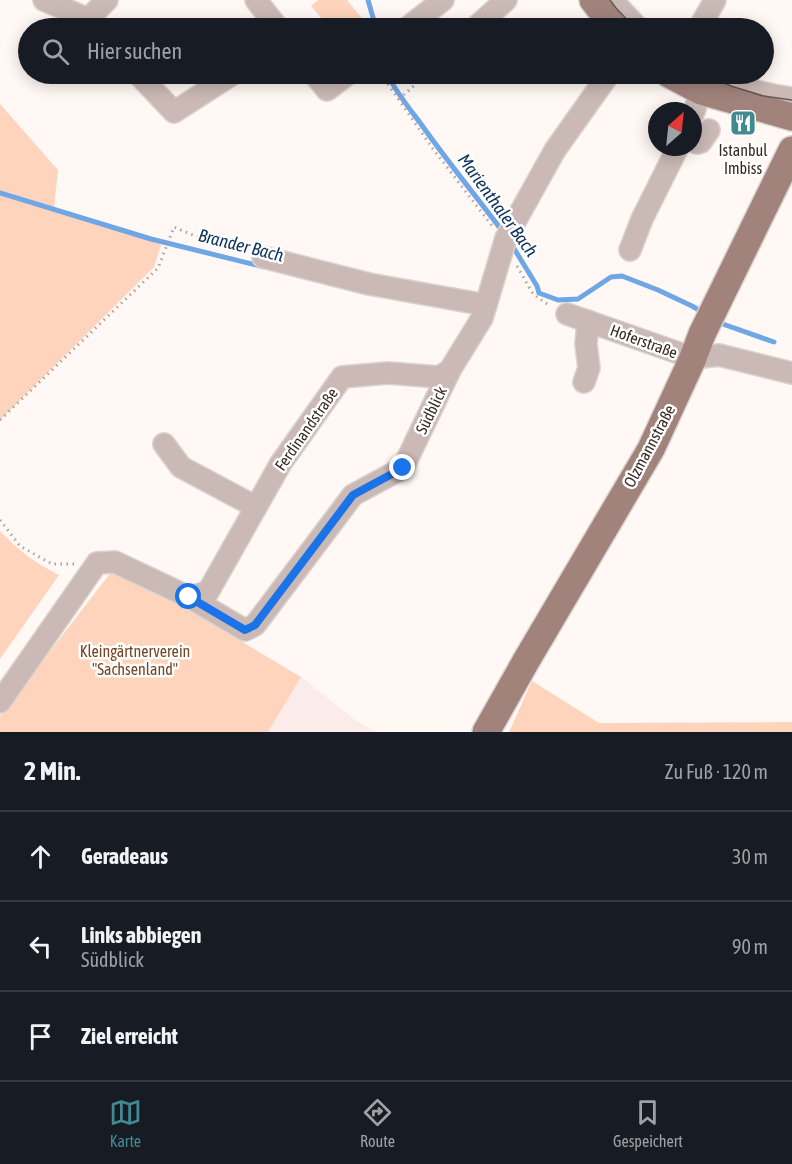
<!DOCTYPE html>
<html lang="de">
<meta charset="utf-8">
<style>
:root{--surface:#171b24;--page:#20242c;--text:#f1f3f6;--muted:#9ea1a6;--line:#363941;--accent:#428a90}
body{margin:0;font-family:"Asap Condensed",sans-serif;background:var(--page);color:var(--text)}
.compass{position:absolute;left:648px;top:102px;width:54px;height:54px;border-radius:50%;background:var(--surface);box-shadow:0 3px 15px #0003;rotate:27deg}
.stop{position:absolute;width:18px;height:18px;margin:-14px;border:4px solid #1a73e8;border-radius:50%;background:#fff}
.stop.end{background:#1a73e8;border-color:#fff;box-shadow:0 2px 6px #0008}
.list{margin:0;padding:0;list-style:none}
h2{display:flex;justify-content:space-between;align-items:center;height:78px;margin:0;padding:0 24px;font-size:26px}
h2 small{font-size:20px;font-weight:400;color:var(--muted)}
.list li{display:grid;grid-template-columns:39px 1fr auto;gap:18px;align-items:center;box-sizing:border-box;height:90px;padding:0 24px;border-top:2px solid var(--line)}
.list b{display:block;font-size:22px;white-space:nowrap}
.list p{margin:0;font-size:20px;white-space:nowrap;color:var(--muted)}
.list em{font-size:20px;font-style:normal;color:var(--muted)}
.icon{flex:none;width:33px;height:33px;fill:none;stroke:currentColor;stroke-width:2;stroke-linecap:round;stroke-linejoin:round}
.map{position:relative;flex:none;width:792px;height:732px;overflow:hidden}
.search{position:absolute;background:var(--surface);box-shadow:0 3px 15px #0003;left:18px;right:18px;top:18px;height:66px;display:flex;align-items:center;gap:15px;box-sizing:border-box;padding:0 21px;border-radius:33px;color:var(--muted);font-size:22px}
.sheet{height:348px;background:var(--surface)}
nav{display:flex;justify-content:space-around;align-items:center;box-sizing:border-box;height:84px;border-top:2px solid var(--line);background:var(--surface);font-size:16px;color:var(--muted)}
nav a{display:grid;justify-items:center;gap:3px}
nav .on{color:var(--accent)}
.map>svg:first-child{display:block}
</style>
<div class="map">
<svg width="792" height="732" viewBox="0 0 792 732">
<rect width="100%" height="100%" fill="#fff8f4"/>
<path fill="#fbebea" d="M 301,677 L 355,720 L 375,732 L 268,732 Z"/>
<g fill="#fed5bc">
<path d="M 318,0 L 347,0 L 370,28 L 330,28 L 311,6 Z"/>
<path d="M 0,104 L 58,170 L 54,209 L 151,239 L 161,245 L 154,267 L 0,420 Z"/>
<path d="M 0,531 C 19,551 34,562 59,575 L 0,659 Z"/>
<path d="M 115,567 L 159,589 L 249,646 L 301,677 L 268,732 L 0,732 L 0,716 Z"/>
<path d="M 532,681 L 599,723 L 792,722 L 792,732 L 509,732 Z"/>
</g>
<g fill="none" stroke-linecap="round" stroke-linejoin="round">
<g stroke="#6fa6e6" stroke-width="5">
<path d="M 368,0 L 376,28"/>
<path d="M 387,74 C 396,92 409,108 421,124 C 447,161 476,196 503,232"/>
<path d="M 0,193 L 151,239 L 264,267"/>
<path d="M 510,242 L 537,286 L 539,293 L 558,300 L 578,299 L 611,277 L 622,276 L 658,290 L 692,306 L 704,313"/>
<path d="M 717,322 L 774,342"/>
</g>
<defs>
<g id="minor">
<path d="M 44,0 L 88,19 L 96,28"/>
<path d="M 256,0 L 278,28"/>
<path d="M 612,0 L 638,28"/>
<path d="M 88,19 L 107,0"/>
<path d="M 407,28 L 443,0"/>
<path d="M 475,28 L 506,0"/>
<path d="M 699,28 L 715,0"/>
<path d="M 138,74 L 174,112 L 233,74"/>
<path d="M 314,74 L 327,90 L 348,74"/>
<path d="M 706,74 C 734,86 762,94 792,98"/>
<path d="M 693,114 L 701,91"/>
<path d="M 693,141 L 697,143 L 701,142 L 709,130"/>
<path d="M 630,250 L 642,219 L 678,147"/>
<path d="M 263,257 L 369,284 L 486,305"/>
<path d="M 567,314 L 693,358 L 719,355 L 792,373"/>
<path d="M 584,382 L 589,368 L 586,344 L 588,321"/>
<path d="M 164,444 L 181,467 L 256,507"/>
<path d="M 189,597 L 208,592 L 281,463 L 342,377 L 388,373 L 439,377 L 450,370 L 482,318 L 506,238 L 555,150 L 609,74"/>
<path d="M 0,702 L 97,563 L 115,562 L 189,597 L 245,630 L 255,625 L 353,495 L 403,468 L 450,370"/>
</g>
<g id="major">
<path d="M 593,0 L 615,28"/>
<path d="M 669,74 L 701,91 L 792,117"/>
<path d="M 486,732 L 526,661 L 651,449 L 693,358 L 702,334 L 792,150"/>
</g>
</defs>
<use href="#minor" stroke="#dbd3cf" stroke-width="24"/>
<use href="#major" stroke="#dbd3cf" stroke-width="30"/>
<g stroke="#ada49f" stroke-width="3" stroke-dasharray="1.5 4.5" stroke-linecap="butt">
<path d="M 381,74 L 433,149 L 493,227"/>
<path d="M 399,99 L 427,74"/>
<path d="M 517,266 L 533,294 L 550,306"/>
<path d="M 0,420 L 158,268 L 174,227 L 190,234 L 247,252"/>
<path d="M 0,520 L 20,546 L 52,564 L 74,564"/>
</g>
<use href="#minor" stroke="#cab9b5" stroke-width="21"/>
<use href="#major" stroke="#a1837c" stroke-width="27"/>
<g stroke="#645a53" stroke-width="1.5">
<path d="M 610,0 L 616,8 L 635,28"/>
<path d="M 702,74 L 731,86 L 763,96 L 792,100"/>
</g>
</g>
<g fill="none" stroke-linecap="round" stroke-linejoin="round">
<path stroke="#1a73e8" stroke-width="8" d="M 189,597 L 245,630 L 255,625 L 353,495 L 403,468"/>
</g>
<defs>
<symbol id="restaurant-square" viewBox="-11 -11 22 22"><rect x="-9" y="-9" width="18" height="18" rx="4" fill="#428a90" stroke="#fff"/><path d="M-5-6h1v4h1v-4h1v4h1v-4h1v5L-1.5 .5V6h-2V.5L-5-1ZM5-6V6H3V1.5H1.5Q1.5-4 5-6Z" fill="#fff"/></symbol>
</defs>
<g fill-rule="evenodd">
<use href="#restaurant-square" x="728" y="108" width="30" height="30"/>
</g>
<g text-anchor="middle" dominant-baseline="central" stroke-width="5" stroke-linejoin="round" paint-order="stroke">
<g font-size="16" fill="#372b24" stroke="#fff">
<text x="743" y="150">Istanbul<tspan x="743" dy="18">Imbiss</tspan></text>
</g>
<g font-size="16" fill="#372b24" stroke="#fff">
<text transform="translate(644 341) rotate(20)">Hoferstraße</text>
<text transform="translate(431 410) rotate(-64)">Südblick</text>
<text transform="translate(306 429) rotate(-55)">Ferdinandstraße</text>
<text transform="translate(649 446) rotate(-62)">Olzmannstraße</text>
</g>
<g font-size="16" fill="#764421" stroke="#fff">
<text x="135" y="651">Kleingärtnerverein<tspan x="135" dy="18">"Sachsenland"</tspan></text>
</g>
<g font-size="18" font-style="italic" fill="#0d335c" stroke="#fff">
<text transform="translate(498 205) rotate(54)">Marienthaler Bach</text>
<text transform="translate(241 245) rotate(14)">Brander Bach</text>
</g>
</g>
</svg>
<svg class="compass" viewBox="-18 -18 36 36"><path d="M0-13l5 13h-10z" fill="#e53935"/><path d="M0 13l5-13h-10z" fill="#9ea1a6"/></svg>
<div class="stop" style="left:189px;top:597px"></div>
<div class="stop end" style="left:403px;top:468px"></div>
<div class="search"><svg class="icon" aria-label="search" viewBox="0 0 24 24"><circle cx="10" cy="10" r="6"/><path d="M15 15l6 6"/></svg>Hier suchen</div>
</div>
<section class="sheet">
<h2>2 Min.<small>Zu Fuß · 120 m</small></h2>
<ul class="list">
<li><svg class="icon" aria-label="ahead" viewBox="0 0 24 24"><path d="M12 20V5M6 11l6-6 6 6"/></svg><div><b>Geradeaus</b></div><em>30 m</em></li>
<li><svg class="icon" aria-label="left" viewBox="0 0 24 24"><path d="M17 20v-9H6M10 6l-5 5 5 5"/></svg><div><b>Links abbiegen</b><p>Südblick</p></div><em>90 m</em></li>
<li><svg class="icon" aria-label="arrive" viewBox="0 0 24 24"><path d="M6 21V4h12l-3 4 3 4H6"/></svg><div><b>Ziel erreicht</b></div></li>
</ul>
</section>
<nav>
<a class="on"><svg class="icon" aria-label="map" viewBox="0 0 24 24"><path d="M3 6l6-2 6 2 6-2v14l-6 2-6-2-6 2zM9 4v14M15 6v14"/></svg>Karte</a>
<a><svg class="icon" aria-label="directions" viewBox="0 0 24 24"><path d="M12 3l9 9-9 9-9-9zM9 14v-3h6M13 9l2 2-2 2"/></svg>Route</a>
<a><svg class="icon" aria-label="saved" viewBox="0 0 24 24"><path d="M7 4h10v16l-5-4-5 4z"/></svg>Gespeichert</a>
</nav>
